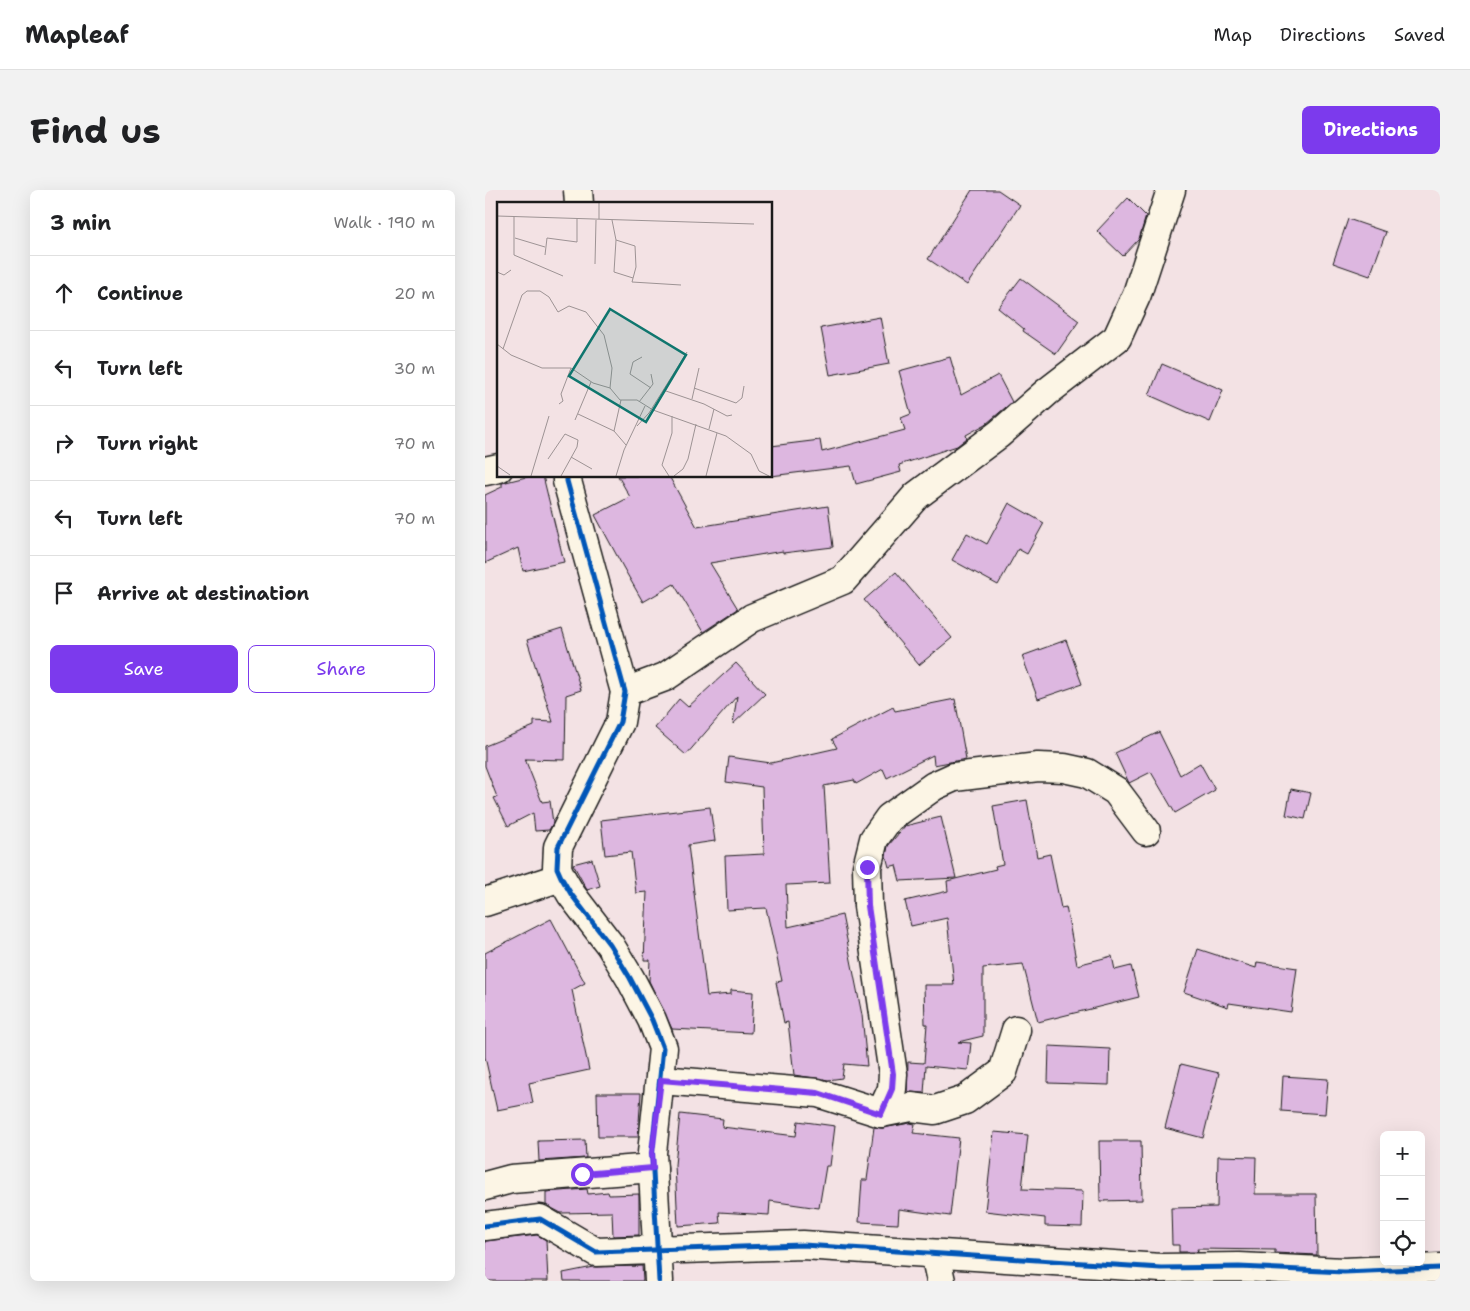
<!DOCTYPE html>
<meta charset="utf-8">
<style>
:root{--surface:#fff;--page:#f2f2f2;--text:#202124;--muted:#757577;--line:#e0e0e0;--accent:#7c3aed}
body{margin:0;font-family:"Shantell Sans",sans-serif;background:var(--page);color:var(--text)}
.controls{position:absolute;right:15px;bottom:15px;display:grid;overflow:hidden;border-radius:8px;box-shadow:0 5px 20px #0002}
.controls button{width:45px;height:45px;display:grid;place-items:center;padding:0;border:0;border-bottom:1px solid var(--line);background:var(--surface);color:var(--text);font:25px sans-serif}
.stop{position:absolute;width:15px;height:15px;margin:-11px;border:4px solid #7c3aed;border-radius:50%;background:#fff}
.stop.end{background:#7c3aed;border-color:#fff;box-shadow:0 1px 5px #0008}
.list{margin:0;padding:0;list-style:none}
h2{display:flex;justify-content:space-between;align-items:center;height:65px;margin:0;padding:0 20px;font-size:21px}
h2 small{font-size:16px;font-weight:400;color:var(--muted)}
.list li{display:grid;grid-template-columns:32px 1fr auto;gap:15px;align-items:center;box-sizing:border-box;height:75px;padding:0 20px;border-top:1px solid var(--line)}
.list b{display:block;font-size:19px;white-space:nowrap}
.list em{font-size:16px;font-style:normal;color:var(--muted)}
.actions{display:flex;gap:10px;padding:15px 20px}
.actions a{flex:1;padding:11px 0;border:1px solid var(--accent);border-radius:8px;text-align:center;font-size:18px;color:var(--accent)}
.actions .main{background:var(--accent);color:#fff}
.icon{flex:none;width:28px;height:28px;fill:none;stroke:currentColor;stroke-width:2;stroke-linecap:round;stroke-linejoin:round}
.map{position:relative;flex:none;width:955px;height:1091px;overflow:hidden;border-radius:8px}
header{display:flex;align-items:center;gap:30px;box-sizing:border-box;height:70px;padding:0 25px;background:var(--surface);border-bottom:1px solid var(--line)}
header strong{font-size:24px}
nav{display:flex;gap:28px;margin-inline-start:auto;font-size:18px}
.intro{display:flex;align-items:center;justify-content:space-between;box-sizing:border-box;height:120px;padding:0 30px}
h1{margin:0;font-size:35px}
.button{padding:12px 22px;border-radius:8px;background:var(--accent);color:#fff;font-size:18px;font-weight:700}
main{display:flex;gap:30px;padding:0 30px}
aside{flex:1;background:var(--surface);border-radius:8px;box-shadow:0 5px 20px #0002}
.map>svg:first-child{display:block}
</style>
<header>
<strong>Mapleaf</strong>
<nav><a>Map</a><a>Directions</a><a>Saved</a></nav>
</header>
<div class="intro"><h1>Find us</h1><a class="button">Directions</a></div>
<main>
<aside>
<h2>3 min<small>Walk · 190 m</small></h2>
<ul class="list">
<li><svg class="icon" aria-label="ahead" viewBox="0 0 24 24"><path d="M12 20V5M6 11l6-6 6 6"/></svg><div><b>Continue</b></div><em>20 m</em></li>
<li><svg class="icon" aria-label="left" viewBox="0 0 24 24"><path d="M17 20v-9H6M10 6l-5 5 5 5"/></svg><div><b>Turn left</b></div><em>30 m</em></li>
<li><svg class="icon" aria-label="right" viewBox="0 0 24 24"><path d="M7 20v-9h11M14 6l5 5-5 5"/></svg><div><b>Turn right</b></div><em>70 m</em></li>
<li><svg class="icon" aria-label="left" viewBox="0 0 24 24"><path d="M17 20v-9H6M10 6l-5 5 5 5"/></svg><div><b>Turn left</b></div><em>70 m</em></li>
<li><svg class="icon" aria-label="arrive" viewBox="0 0 24 24"><path d="M6 21V4h12l-3 4 3 4H6"/></svg><div><b>Arrive at destination</b></div></li>
</ul>
<div class="actions"><a class="main">Save</a><a>Share</a></div>
</aside>
<div class="map">
<svg width="955" height="1091" viewBox="0 0 955 1091">
<rect width="100%" height="100%" fill="#f3e2e4"/>
<filter id="ink" filterUnits="userSpaceOnUse"><feTurbulence type="fractalNoise" baseFrequency=".02" numOctaves="2"/><feDisplacementMap in="SourceGraphic" scale="10" xChannelSelector="R" yChannelSelector="G"/><feConvolveMatrix kernelMatrix="1 2 1 2 8 2 1 2 1" color-interpolation-filters="sRGB"/></filter>
<g filter="url(#ink)">
<g fill="#ddb7e0" stroke="#1c1c1c">
<path d="M 487,0 L 513,0 L 535,15 L 482,95 L 443,69 Z"/>
<path d="M 643,8 L 661,26 L 654,49 L 638,66 L 612,41 Z"/>
<path d="M 863,29 L 901,42 L 885,86 L 848,73 Z"/>
<path d="M 536,88 L 594,131 L 571,164 L 538,141 L 539,139 L 513,118 Z"/>
<path d="M 395,127 L 404,174 L 345,185 L 336,138 Z"/>
<path d="M 465,167 L 476,205 L 513,185 L 527,212 L 501,234 L 481,245 L 482,248 L 472,256 L 414,275 L 416,282 L 371,294 L 366,276 L 286,286 L 286,256 L 335,250 L 337,262 L 420,240 L 416,228 L 426,224 L 414,181 Z"/>
<path d="M 677,174 L 738,200 L 725,232 L 664,205 Z"/>
<path d="M 45,286 L 58,286 L 79,372 L 38,381 L 33,358 L 0,373 L 0,305 L 17,297 L 17,293 Z"/>
<path d="M 133,286 L 184,286 L 212,337 L 343,316 L 348,357 L 298,363 L 298,361 L 225,373 L 253,419 L 218,442 L 189,394 L 158,412 L 138,377 L 110,325 L 145,307 Z"/>
<path d="M 524,313 L 559,333 L 542,364 L 533,359 L 513,395 L 467,370 L 482,343 L 502,354 Z"/>
<path d="M 411,382 L 467,448 L 434,475 L 379,410 Z"/>
<path d="M 77,439 L 96,500 L 81,505 L 80,570 L 40,569 L 57,612 L 65,611 L 68,633 L 64,640 L 50,641 L 48,623 L 23,636 L 9,608 L 12,607 L 0,576 L 0,556 L 49,536 L 49,531 L 68,532 L 42,450 Z"/>
<path d="M 581,450 L 597,494 L 553,509 L 537,466 Z"/>
<path d="M 251,473 L 280,504 L 248,534 L 252,506 L 201,565 L 170,538 L 194,509 L 203,517 Z"/>
<path d="M 470,509 L 481,569 L 449,575 L 448,565 L 402,588 L 398,579 L 371,594 L 369,590 L 339,596 L 345,693 L 301,695 L 303,737 L 357,725 L 377,825 L 382,876 L 359,874 L 357,888 L 343,890 L 309,885 L 303,832 L 299,833 L 291,792 L 297,791 L 281,718 L 242,720 L 240,666 L 279,664 L 277,597 L 241,592 L 244,567 L 286,573 L 352,558 L 347,549 L 408,517 L 410,521 Z"/>
<path d="M 674,542 L 695,585 L 715,573 L 730,600 L 690,623 L 666,582 L 644,593 L 630,563 Z"/>
<path d="M 806,599 L 826,603 L 820,629 L 801,625 Z"/>
<path d="M 542,610 L 552,667 L 565,664 L 576,718 L 581,717 L 592,775 L 627,766 L 630,780 L 646,776 L 654,807 L 553,832 L 538,774 L 498,778 L 498,846 L 473,852 L 486,853 L 483,880 L 441,876 L 439,903 L 422,902 L 423,872 L 439,873 L 442,834 L 440,834 L 439,795 L 469,795 L 462,728 L 426,736 L 420,711 L 463,701 L 462,691 L 511,679 L 510,676 L 518,674 L 508,616 Z"/>
<path d="M 225,617 L 230,651 L 203,655 L 222,806 L 246,804 L 246,800 L 268,802 L 266,843 L 187,839 L 164,791 L 165,770 L 159,770 L 162,702 L 151,703 L 146,662 L 120,665 L 116,630 Z"/>
<path d="M 456,627 L 471,688 L 415,691 L 411,675 L 404,677 L 401,666 L 403,656 L 420,636 Z"/>
<path d="M 107,669 L 115,696 L 102,700 L 88,674 Z"/>
<path d="M 66,729 L 100,793 L 87,800 L 104,880 L 44,893 L 48,913 L 12,920 L 0,867 L 0,763 Z"/>
<path d="M 713,759 L 771,778 L 772,772 L 812,778 L 806,822 L 744,813 L 743,817 L 699,802 Z"/>
<path d="M 564,856 L 625,859 L 624,895 L 563,893 Z"/>
<path d="M 696,874 L 734,883 L 718,948 L 680,938 Z"/>
<path d="M 798,886 L 843,889 L 840,924 L 796,921 Z"/>
<path d="M 112,903 L 156,903 L 153,947 L 113,947 Z"/>
<path d="M 195,924 L 238,929 L 237,937 L 311,946 L 313,931 L 350,936 L 345,976 L 341,976 L 334,1018 L 285,1011 L 284,1025 L 234,1022 L 235,1033 L 193,1036 L 190,975 Z"/>
<path d="M 425,933 L 430,934 L 428,943 L 474,948 L 465,1026 L 414,1019 L 413,1034 L 374,1032 L 377,990 L 382,990 L 389,937 L 398,938 Z"/>
<path d="M 509,942 L 543,945 L 537,999 L 598,1001 L 597,1037 L 560,1036 L 560,1028 L 500,1021 Z"/>
<path d="M 100,950 L 101,968 L 54,971 L 53,951 Z"/>
<path d="M 614,951 L 656,951 L 657,1010 L 615,1011 Z"/>
<path d="M 733,966 L 771,967 L 770,1004 L 831,1004 L 832,1065 L 790,1063 L 790,1060 L 712,1059 L 713,1062 L 694,1062 L 694,1055 L 687,1055 L 686,1018 L 732,1017 Z"/>
<path d="M 102,999 L 103,1004 L 123,1002 L 124,1005 L 154,1004 L 154,1045 L 128,1046 L 127,1022 L 76,1023 L 61,1015 L 61,1002 Z"/>
<path d="M 52,1045 L 61,1050 L 63,1091 L 0,1091 L 0,1051 Z"/>
<path d="M 157,1076 L 158,1091 L 79,1091 L 78,1083 L 108,1077 Z"/>
</g>
<g fill="none" stroke-linecap="round" stroke-linejoin="round">
<defs>
<g id="minor">
<path d="M 93,0 L 94,14"/>
<path d="M 0,281 L 14,278"/>
<path d="M 82,286 L 82,291 L 140,502 L 135,532 L 73,657 L 72,678 L 76,687 L 86,704 L 125,755 L 145,788 L 167,830 L 178,858 L 167,963 L 174,1091"/>
<path d="M 140,502 L 180,487 L 267,428 L 358,390 L 431,306 L 514,244 L 562,202 L 632,148 L 652,104 L 686,0"/>
<path d="M 0,712 L 76,687"/>
<path d="M 176,890 L 333,903 L 396,923 L 426,917 L 450,920 L 480,910 L 518,882 L 531,840"/>
<path d="M 396,923 L 407,899 L 408,884 L 383,716 L 382,677 L 389,649 L 404,628 L 449,596 L 469,587 L 553,577 L 579,578 L 602,583 L 631,601 L 661,641"/>
<path d="M 0,996 L 26,989 L 168,978"/>
<path d="M 0,1036 L 55,1029 L 111,1062 L 318,1055 L 676,1078 L 754,1077 L 859,1082 L 955,1078"/>
<path d="M 450,1064 L 456,1091"/>
</g>
</defs>
<use href="#minor" stroke="#1c1c1c" stroke-width="31"/>
<use href="#minor" stroke="#fcf5e5" stroke-width="28"/>
<defs>
<g id="cycleway">
<path d="M 82,286 L 82,291 L 140,502 L 135,532 L 73,657 L 72,678 L 76,687 L 86,704 L 125,755 L 145,788 L 167,830 L 178,858 L 167,963 L 174,1091"/>
<path d="M 0,1036 L 55,1029 L 111,1062 L 318,1055 L 676,1078 L 754,1077 L 859,1082 L 955,1078"/>
</g>
</defs>
<use href="#cycleway" stroke="#fcf5e5" stroke-width="8"/>
<use href="#cycleway" stroke="#0057b8" stroke-width="5"/>
</g>
</g>
<g fill="none" stroke-linecap="round" stroke-linejoin="round" filter="url(#ink)">
<path stroke="#7c3aed" stroke-width="6" d="M 97,984 L 168,978 L 167,963 L 176,890 L 333,903 L 396,924 L 407,899 L 408,884 L 383,716 L 382,677"/>
</g>
<g transform="translate(12 12)">
<rect width="275" height="275" fill="#f3e2e4"/>
<path fill="none" stroke="#9d9394" stroke-width="1" d="M 102,1 L 102,17M 0,14 L 257,22M 17,15 L 17,53 L 66,74M 115,18 L 119,38 L 117,70 L 136,76M 18,36 L 48,45M 119,38 L 138,44 L 139,65 L 135,80 L 184,83M 48,53 L 50,36 L 80,40 L 80,17M 98,62 L 99,18M 0,70 L 7,73 L 14,68M 0,142 L 14,153 L 45,166 L 74,166 L 96,181 L 113,186 L 123,198 L 140,198 L 156,208 L 229,234 L 254,252 L 262,269 L 272,274M 6,147 L 25,93 L 30,89 L 43,89 L 52,95 L 61,110 L 72,104 L 89,110 L 107,133 L 115,166 L 113,186M 145,155 L 136,160 L 133,172 L 154,186M 0,173 L 0,200M 197,186 L 239,201 L 245,196 L 247,184M 166,188 L 207,202 L 230,214 L 235,213M 195,197 L 202,166M 142,200 L 156,182 L 154,172M 62,202 L 66,199 L 64,192 L 74,166M 81,212 L 117,229 L 129,243M 78,218 L 94,180M 140,224 L 152,211 L 190,150M 212,227 L 217,207M 117,229 L 124,198M 74,255 L 95,267M 51,257 L 68,232 L 81,238 L 80,245 L 64,274M 0,264 L 13,273M 34,274 L 52,214M 119,274 L 127,248 L 148,204M 172,274 L 165,263 L 175,231 L 175,214M 177,274 L 186,267 L 191,257 L 199,222M 209,274 L 220,231"/>
<path fill="#0f766e" fill-opacity="0.15" stroke="#0f766e" stroke-width="2.5" d="M 113,107 L 189,153 L 149,220 L 72,174 Z"/>
<rect width="275" height="275" fill="none" stroke="#1c1c1c" stroke-width="2.5"/>
</g>
</svg>
<div class="controls">
<button>+</button>
<button>−</button>
<button><svg class="icon" aria-label="locate" viewBox="0 0 24 24"><circle cx="12" cy="12" r="6"/><path d="M12 2v4M12 18v4M2 12h4M18 12h4"/></svg></button>
</div>
<div class="stop" style="left:97px;top:984px"></div>
<div class="stop end" style="left:382px;top:677px"></div>
</div>
</main>
